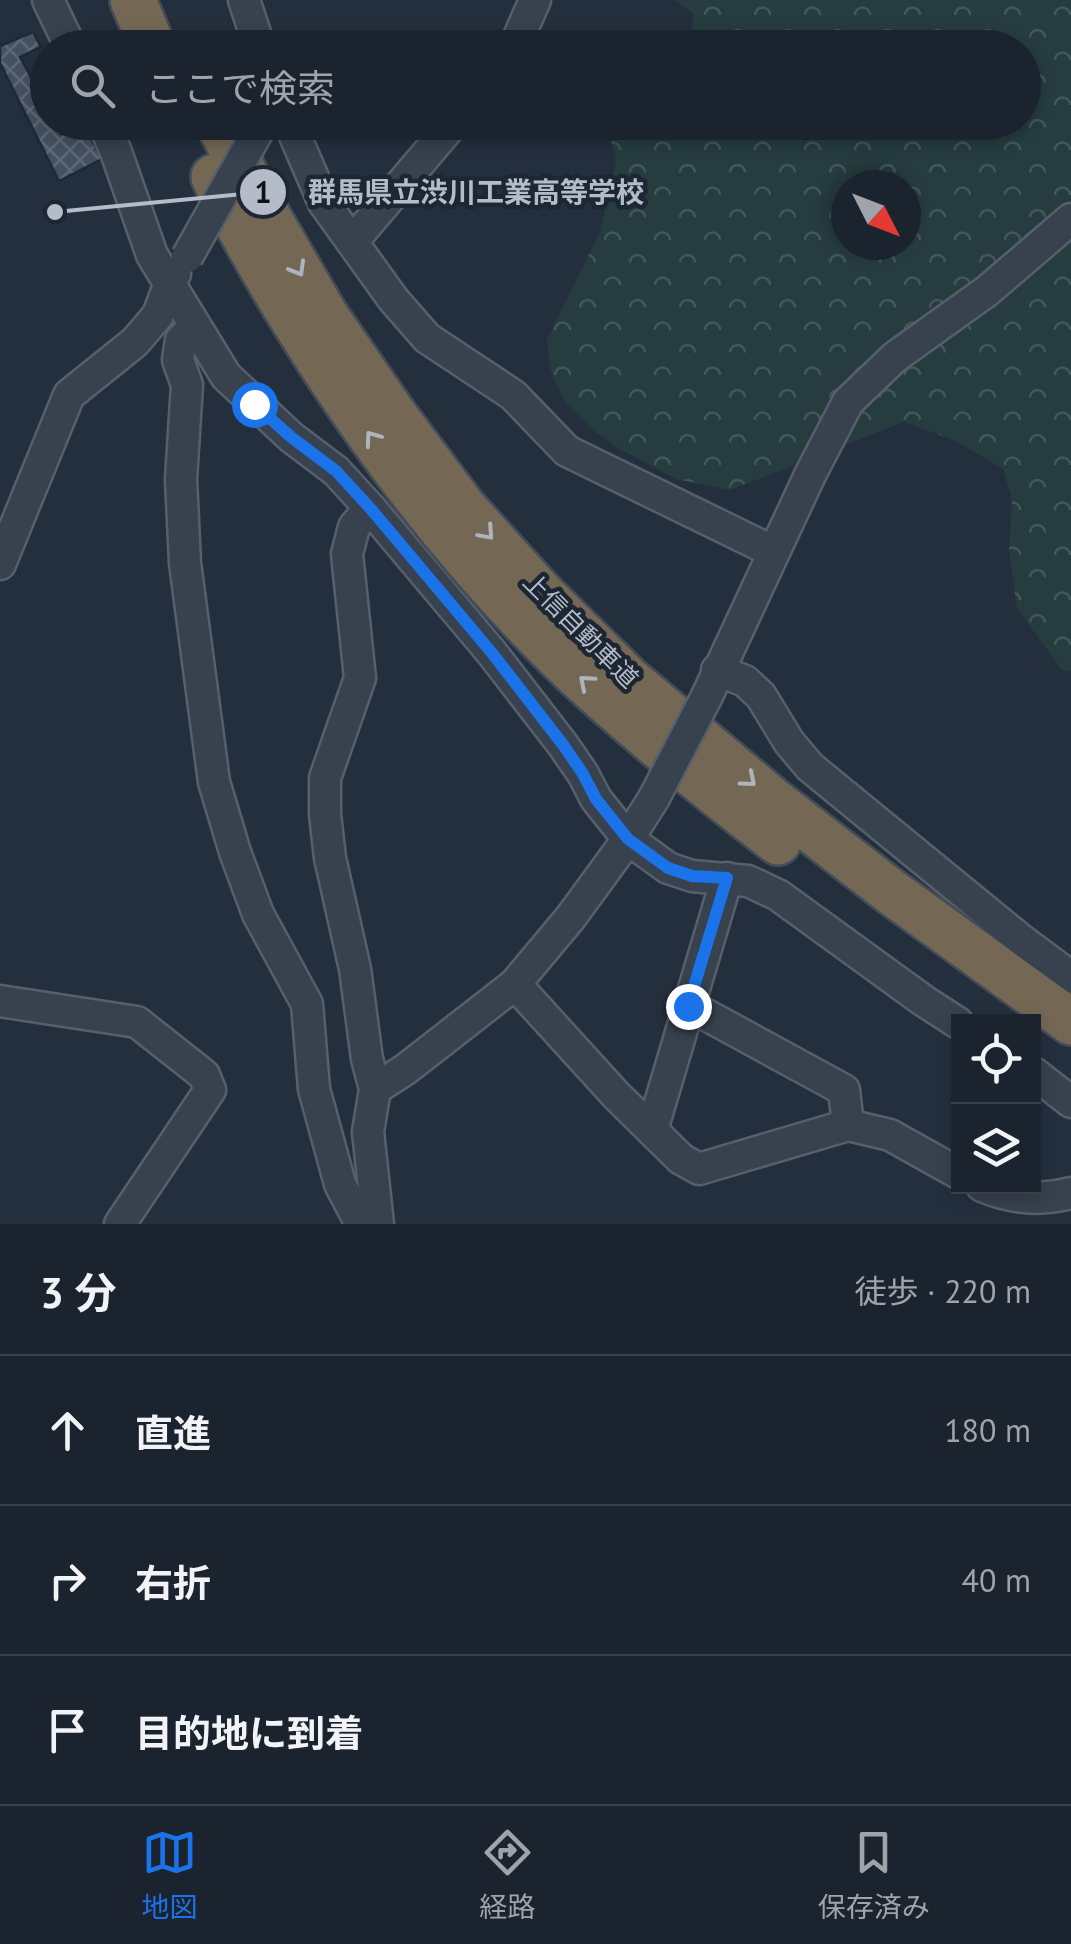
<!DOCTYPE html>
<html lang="ja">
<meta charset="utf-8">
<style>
:root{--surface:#1b232e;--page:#242b36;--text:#f1f3f6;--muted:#a0a4aa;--line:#39404a;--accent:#1a73e8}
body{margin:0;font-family:"PT Sans","Noto Sans JP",sans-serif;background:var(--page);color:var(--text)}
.controls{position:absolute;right:30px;bottom:30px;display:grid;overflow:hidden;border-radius:0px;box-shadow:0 5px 15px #0003}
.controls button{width:90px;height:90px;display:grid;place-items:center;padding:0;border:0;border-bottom:2px solid var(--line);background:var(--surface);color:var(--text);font:50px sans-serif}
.compass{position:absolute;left:831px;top:170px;width:90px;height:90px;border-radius:50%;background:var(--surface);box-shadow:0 5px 15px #0003;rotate:132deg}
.stop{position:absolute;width:30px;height:30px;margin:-22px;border:8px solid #1a73e8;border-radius:50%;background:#fff}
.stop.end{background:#1a73e8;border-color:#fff;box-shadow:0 2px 10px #0008}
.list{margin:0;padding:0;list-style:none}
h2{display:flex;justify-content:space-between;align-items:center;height:130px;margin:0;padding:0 40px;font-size:42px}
h2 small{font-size:32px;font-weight:400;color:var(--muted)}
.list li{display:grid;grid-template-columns:65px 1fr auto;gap:30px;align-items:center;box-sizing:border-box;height:150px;padding:0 40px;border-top:2px solid var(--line)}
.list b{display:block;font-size:38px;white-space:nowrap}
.list em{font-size:32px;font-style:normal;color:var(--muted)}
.icon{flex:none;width:55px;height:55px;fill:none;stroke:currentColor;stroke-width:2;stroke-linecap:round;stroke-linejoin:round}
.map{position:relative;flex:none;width:1071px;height:1224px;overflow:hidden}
.search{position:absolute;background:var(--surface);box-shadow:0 5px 15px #0003;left:30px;right:30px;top:30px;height:110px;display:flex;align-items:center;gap:25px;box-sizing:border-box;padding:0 35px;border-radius:55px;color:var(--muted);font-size:38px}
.sheet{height:580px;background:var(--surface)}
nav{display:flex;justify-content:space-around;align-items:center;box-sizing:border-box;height:140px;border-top:2px solid var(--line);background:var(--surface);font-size:28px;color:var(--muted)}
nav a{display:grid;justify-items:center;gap:5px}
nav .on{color:var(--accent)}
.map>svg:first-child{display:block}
</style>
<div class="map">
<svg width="1071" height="1224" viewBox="0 0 1071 1224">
<defs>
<pattern id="forest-crowns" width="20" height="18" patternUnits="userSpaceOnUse" patternTransform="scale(2.5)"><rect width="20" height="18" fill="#263c3f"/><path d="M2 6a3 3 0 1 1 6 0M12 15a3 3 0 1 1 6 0" fill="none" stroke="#435659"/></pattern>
<pattern id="building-cross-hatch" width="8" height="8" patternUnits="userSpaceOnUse" patternTransform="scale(2.5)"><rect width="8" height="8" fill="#455162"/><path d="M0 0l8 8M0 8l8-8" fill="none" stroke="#5d6877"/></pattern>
</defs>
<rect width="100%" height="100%" fill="#242f3e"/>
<path fill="url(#forest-crowns)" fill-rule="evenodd" d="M 675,0 L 1071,0 L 1071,671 L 1062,670 L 1017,608 L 1009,550 L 1012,499 L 1003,469 L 954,440 L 904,422 L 730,490 L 676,479 L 620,449 L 593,430 L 566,403 L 551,373 L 547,340 L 600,232 L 616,160 L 611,141 L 661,123 L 1024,122 L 1024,48 L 689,47 L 694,14 ZM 846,185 L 906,185 L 906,245 L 846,245 Z"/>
<path fill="url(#building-cross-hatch)" stroke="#1f2835" stroke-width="2.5" d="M 33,32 L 41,47 L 20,57 L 48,108 L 48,122 L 55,122 L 61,134 L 82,122 L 102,159 L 59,181 L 0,63 L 0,46 Z"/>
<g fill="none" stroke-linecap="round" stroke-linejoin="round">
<defs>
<g id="minor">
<path d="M 48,0 L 71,48"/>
<path d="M 244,0 L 260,48"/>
<path d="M 514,48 L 535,0"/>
<path d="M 103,122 L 116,152 L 152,255 L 226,376 L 291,437 L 336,471 L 370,508 L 492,653 L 563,745 L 583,774 L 596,799 L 628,839 L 668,868 L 692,876 L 748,881 L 778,895 L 924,1001 L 958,1023"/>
<path d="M 289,122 L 324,203 L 393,299 L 427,338 L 513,395 L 567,451 L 774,552"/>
<path d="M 352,242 L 454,122"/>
<path d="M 195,327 L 181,340 L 178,360 L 187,385 L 181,479 L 185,563 L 214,782 L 235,852 L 258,914 L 307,1004 L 314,1089 L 340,1184 L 361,1224"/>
<path d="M 370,508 L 354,527 L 347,554 L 360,678 L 325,778 L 325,814 L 330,858 L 355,969 L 367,1059 L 375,1089 L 368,1132 L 378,1224"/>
<path d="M 0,564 L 69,395 L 135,342 L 158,315 L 170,283 L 175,274"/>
<path d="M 717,670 L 745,681 L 761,696 L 789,742 L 810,767 L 1020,939 L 1071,977"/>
<path d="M 707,696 L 810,475 L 848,402 L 895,357 L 987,291 L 1071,219"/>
<path d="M 515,984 L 616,1095 L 681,1159 L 699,1169 L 848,1125 L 890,1135 L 958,1173"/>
<path d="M 0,1001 L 137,1022 L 204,1075 L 210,1090 L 120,1224"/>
<path d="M 688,1005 L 844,1090 L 848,1125"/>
<path d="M 1034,1073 L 1071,1102"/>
<path d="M 375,1089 L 406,1069 L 515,984 L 571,917 L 628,839 L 654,798"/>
<path d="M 652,1130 L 727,878"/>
<path d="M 982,1186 C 1010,1198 1041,1201 1071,1193"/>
</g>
<g id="highway">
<path d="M 133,0 L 153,48"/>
<path d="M 218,122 L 256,196 L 325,315 L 394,415 L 463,507 L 540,592 L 628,679 L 771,799 L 890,891 L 1071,1022"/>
<path d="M 214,177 C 247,246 286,310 328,374 C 399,481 480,583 574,672 C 639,732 708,788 778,842"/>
</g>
</defs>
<use href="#minor" stroke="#565f6c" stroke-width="35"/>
<use href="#highway" stroke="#434c59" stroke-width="50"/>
<use href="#minor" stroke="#38414e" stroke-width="30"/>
<use href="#highway" stroke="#746855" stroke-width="45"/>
<defs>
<g id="minor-bridge">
<path d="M 187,257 L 263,122"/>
<path d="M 654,798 L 707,696"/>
</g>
</defs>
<use href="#minor-bridge" stroke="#565f6c" stroke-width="35" stroke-linecap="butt"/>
<use href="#minor-bridge" stroke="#38414e" stroke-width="30"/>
</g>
<defs><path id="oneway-chevron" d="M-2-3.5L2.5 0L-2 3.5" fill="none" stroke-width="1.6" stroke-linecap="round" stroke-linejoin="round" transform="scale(2.5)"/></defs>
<g stroke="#aeb4bd">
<use href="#oneway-chevron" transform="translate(298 269) rotate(60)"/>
<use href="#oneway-chevron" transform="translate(372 438) rotate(-126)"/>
<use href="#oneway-chevron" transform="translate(487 533) rotate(48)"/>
<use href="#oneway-chevron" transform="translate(586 682) rotate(-139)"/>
<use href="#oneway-chevron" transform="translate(749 780) rotate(40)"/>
</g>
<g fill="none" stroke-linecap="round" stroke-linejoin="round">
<path stroke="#1a73e8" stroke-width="12" d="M 254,404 L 291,437 L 336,471 L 370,508 L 492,653 L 564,746 L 583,774 L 596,799 L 628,839 L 668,868 L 692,876 L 727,878 L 688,1006"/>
</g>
<g text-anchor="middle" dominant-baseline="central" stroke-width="9" stroke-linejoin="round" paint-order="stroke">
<g font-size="25" fill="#b4bcc9" stroke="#1d2633">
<text transform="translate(581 630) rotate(45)">上信自動車道</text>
</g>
</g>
<path fill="none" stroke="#b4bcc9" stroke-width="4" d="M55 212L263 192"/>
<g fill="#b4bcc9" stroke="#1d2633" stroke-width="4">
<circle cx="55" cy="212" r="10"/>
<circle cx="263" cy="192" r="25"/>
</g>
<g font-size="30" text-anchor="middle" font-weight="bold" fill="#111">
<text x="263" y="203">1</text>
</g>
<g font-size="28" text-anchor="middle" font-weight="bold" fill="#b4bcc9" stroke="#1d2633" stroke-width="9" stroke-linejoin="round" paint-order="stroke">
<text x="476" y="202">群馬県立渋川工業高等学校</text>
</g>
</svg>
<div class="controls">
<button><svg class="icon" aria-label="locate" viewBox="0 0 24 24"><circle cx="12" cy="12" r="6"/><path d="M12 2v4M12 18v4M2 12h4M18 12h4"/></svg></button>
<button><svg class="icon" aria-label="layers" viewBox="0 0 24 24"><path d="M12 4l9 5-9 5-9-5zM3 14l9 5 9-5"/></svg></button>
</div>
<svg class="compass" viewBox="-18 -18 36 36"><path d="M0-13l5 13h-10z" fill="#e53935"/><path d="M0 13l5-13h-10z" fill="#a0a4aa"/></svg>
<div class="stop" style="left:254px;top:404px"></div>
<div class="stop end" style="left:688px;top:1006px"></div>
<div class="search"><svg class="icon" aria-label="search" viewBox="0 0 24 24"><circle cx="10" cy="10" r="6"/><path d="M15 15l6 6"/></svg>ここで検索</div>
</div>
<section class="sheet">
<h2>3 分<small>徒歩 · 220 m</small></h2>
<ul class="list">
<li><svg class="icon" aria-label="ahead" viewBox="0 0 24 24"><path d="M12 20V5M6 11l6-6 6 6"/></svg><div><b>直進</b></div><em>180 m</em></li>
<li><svg class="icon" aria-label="right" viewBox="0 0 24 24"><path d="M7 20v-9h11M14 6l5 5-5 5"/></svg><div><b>右折</b></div><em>40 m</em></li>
<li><svg class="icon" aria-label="arrive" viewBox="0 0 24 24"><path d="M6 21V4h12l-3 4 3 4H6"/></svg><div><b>目的地に到着</b></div></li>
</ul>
</section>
<nav>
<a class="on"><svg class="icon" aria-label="map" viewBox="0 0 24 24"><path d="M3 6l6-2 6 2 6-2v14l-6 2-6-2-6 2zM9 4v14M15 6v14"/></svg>地図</a>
<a><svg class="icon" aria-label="directions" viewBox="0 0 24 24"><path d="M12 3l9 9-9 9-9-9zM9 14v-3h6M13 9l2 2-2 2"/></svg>経路</a>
<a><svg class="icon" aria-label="saved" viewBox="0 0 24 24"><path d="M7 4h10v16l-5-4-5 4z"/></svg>保存済み</a>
</nav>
